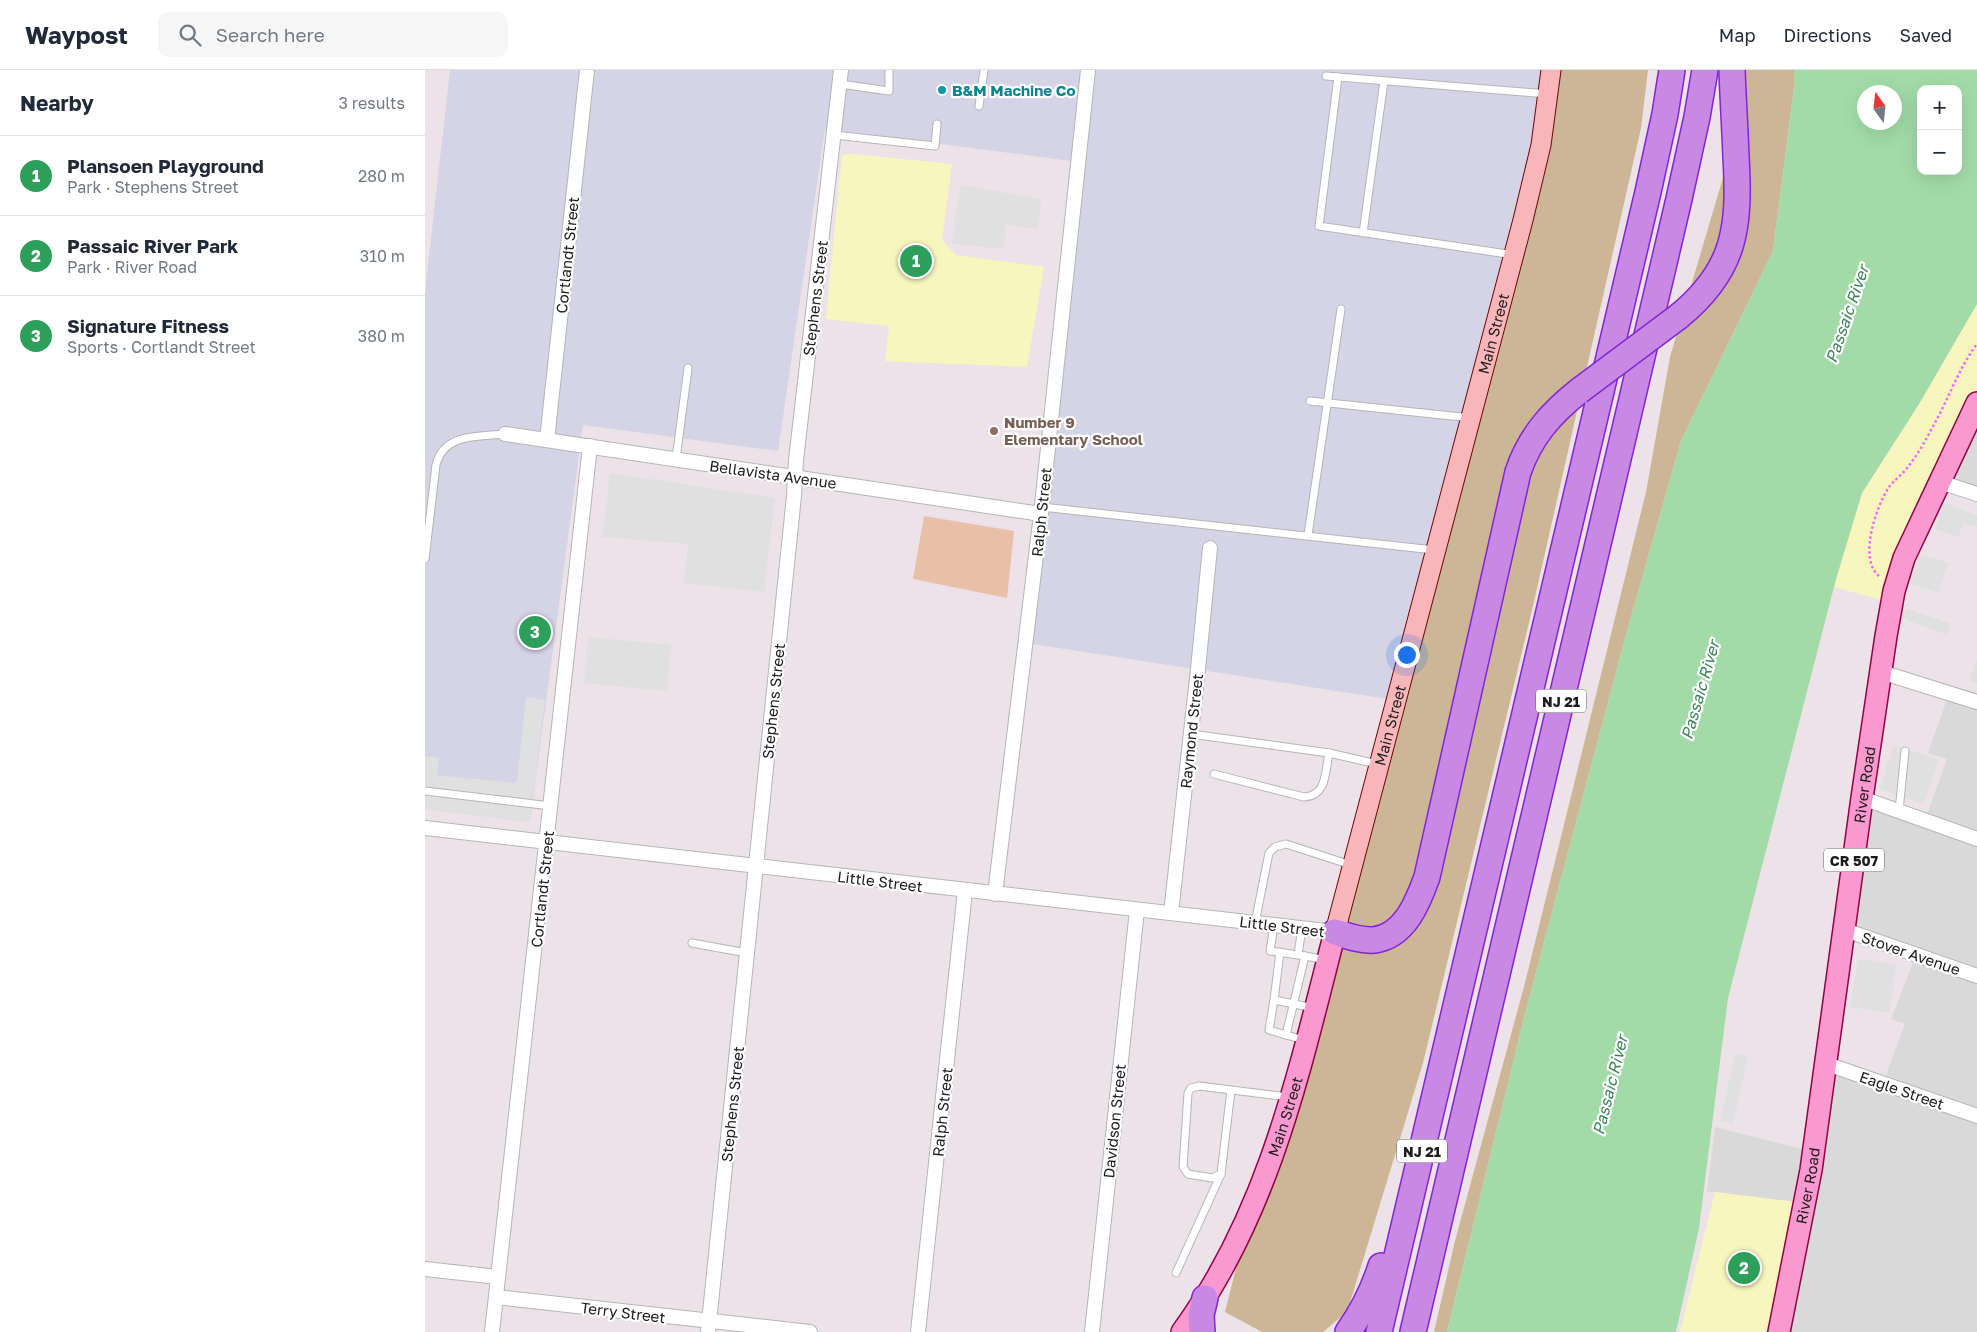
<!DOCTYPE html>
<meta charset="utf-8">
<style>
:root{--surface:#fff;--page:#f6f6f7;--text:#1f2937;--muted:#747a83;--line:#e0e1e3;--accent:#b45309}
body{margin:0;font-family:"Golos Text",sans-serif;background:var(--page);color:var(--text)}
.controls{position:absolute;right:15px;top:15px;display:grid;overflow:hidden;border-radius:10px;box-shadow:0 5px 20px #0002}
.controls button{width:45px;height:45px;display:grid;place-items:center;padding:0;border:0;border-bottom:1px solid var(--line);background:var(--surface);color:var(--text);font:25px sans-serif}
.compass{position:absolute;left:1432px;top:15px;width:45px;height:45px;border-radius:50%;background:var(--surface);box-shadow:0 5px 20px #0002;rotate:345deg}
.you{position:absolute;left:981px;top:584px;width:18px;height:18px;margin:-12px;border:4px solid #fff;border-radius:50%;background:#1a73e8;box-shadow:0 0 0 8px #1a73e833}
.badge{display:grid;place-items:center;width:32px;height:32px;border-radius:50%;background:var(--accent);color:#fff;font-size:16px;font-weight:700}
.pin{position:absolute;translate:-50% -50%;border:2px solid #fff;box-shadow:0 1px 5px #0006}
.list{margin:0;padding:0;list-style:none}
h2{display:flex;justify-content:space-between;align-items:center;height:65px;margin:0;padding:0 20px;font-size:21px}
h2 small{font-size:16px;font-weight:400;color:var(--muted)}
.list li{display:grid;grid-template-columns:32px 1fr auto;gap:15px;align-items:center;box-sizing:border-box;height:80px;padding:0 20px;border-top:1px solid var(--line)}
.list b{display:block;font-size:19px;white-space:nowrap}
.list p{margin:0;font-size:16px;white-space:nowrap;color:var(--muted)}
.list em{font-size:16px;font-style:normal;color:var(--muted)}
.icon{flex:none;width:28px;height:28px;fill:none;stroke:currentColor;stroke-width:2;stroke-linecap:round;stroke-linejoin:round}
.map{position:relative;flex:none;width:1552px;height:1262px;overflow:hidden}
header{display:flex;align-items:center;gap:30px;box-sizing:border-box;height:70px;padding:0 25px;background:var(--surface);border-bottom:1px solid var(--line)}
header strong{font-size:24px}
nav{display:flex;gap:28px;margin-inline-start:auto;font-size:18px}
.search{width:350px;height:45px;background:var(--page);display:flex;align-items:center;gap:12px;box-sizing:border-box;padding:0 18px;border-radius:10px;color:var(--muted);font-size:19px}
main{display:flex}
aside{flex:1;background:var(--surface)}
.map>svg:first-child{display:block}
</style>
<header>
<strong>Waypost</strong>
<div class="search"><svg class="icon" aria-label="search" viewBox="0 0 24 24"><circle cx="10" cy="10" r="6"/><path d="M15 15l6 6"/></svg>Search here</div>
<nav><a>Map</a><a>Directions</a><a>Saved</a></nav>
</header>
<main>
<aside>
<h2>Nearby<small>3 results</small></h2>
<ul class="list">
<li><span class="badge" style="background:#2e9e5b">1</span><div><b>Plansoen Playground</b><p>Park · Stephens Street</p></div><em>280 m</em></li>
<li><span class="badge" style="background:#2e9e5b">2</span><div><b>Passaic River Park</b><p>Park · River Road</p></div><em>310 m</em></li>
<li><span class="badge" style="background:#2e9e5b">3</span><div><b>Signature Fitness</b><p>Sports · Cortlandt Street</p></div><em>380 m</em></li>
</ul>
</aside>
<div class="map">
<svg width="1552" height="1262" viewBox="0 0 1552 1262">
<rect width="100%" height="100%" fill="#ede2e7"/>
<g fill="#dad9da">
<path d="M 1552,333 L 1552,424 L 1515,412 Z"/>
<path d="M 1524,623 L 1552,632 L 1552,1262 L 1354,1262 L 1290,1122 L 1282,1122 L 1290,1057 L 1389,1082 L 1402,994 L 1458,1013 L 1480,954 L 1466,949 L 1491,885 L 1420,860 L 1437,728 L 1500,750 L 1522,689 L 1503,683 Z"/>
</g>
<path fill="#d5d3e6" d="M 25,0 L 1129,0 L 976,631 L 601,573 L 654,92 L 400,59 L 353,381 L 158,355 L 105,752 L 0,739 L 0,222 Z"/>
<path fill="#e8c0a7" d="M 499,446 L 589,461 L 582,528 L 488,509 Z"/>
<g fill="#ccb696">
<path d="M 1129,0 L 1223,0 L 1216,58 L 1108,536 L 998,993 L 920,1249 L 918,1245 L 898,1262 L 837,1262 L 800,1242 L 815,1182 L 883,1001 Z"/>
<path d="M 1319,0 L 1369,0 L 1369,17 L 1348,181 L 1256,371 L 1201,565 L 1101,940 L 1022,1262 L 1009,1262 L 1030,1171 L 1100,913 L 1221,422 L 1245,287 L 1302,94 Z"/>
</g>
<g fill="#f8f6be">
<path d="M 428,84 L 527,94 L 517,170 L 531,185 L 619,197 L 602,297 L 460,291 L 464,256 L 401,249 L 417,85 Z"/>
<path d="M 1552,234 L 1552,333 L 1467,533 L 1409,517 L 1437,423 L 1494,334 Z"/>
<path d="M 1290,1122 L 1380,1133 L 1354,1262 L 1255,1262 Z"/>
</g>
<g fill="#e0e0e0">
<path d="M 535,115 L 616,129 L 613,159 L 581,155 L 578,179 L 527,174 Z"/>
<path d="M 185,403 L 350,428 L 339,522 L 259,513 L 263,474 L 177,467 Z"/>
<path d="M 1519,433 L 1552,445 L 1552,457 L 1539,453 L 1533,467 L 1510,459 Z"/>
<path d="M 1495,484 L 1523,493 L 1513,523 L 1485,514 Z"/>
<path d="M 1481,538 L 1526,554 L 1522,565 L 1477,548 Z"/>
<path d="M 164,567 L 246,575 L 242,621 L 159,613 Z"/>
<path d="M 1552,588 L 1552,614 L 1544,611 Z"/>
<path d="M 101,627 L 120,630 L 105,752 L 0,739 L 0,686 L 14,688 L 12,705 L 89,713 L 92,711 Z"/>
<path d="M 1469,675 L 1514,690 L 1499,734 L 1454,719 Z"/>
<path d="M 1433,889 L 1471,895 L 1464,943 L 1425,937 Z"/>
<path d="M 1310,983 L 1323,986 L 1308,1054 L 1295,1051 Z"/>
</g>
<path fill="#a2dba8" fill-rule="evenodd" d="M 1369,0 L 1552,0 L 1552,234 L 1494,334 L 1437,423 L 1411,509 L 1303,928 L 1274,1158 L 1251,1262 L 1022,1262 L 1101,940 L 1201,565 L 1256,371 L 1348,181 L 1369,17 ZM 1496,19 L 1533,19 L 1533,101 L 1496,101 ZM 1440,22 L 1470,22 L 1470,52 L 1440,52 Z"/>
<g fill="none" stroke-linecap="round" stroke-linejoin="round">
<defs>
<g id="lane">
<path d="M 901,6 L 1123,24"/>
<path d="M 913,7 L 894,156 L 1089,185"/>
<path d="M 415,14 L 464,21 L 464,0"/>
<path d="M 554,36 L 559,0"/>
<path d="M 409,65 L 510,76 L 512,54"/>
<path d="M 938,163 L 959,11"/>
<path d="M 885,331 L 1046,348"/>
<path d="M 251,389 L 263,298"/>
<path d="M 617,437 L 1009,480"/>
<path d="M 883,465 L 916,239"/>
<path d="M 0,489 L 11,395 C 19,363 53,367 80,364"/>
<path d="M 766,664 L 904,683 C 900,702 902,726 879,727 L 789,704"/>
<path d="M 904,683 L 952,694"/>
<path d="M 0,721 L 126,736"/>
<path d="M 1474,741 L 1480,681"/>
<path d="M 830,853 L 844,783 L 850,777 L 861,774 L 926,795"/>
<path d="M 849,855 L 845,881 L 880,886 L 861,965"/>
<path d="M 267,873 L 322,883"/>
<path d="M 855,882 L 849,930 L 889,938"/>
<path d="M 873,884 L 877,859"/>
<path d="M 880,886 L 901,890"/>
<path d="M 849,930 L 844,960 L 879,970"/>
<path d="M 796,1104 L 787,1108 L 763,1104 L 758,1097 L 763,1023 L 766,1018 L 774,1016 L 864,1027"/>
<path d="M 751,1203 L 796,1104 L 806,1020"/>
</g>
<g id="street">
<path d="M 80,364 L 616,444"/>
<path d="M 122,370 L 162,0"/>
<path d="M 1515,412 L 1552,424"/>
<path d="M 1456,602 L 1552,632"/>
<path d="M 1437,728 L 1552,769"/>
<path d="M 0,758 L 910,862"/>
<path d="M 570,824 L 616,444 L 663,0"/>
<path d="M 746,843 L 773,599 L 785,478"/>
<path d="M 1420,860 L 1552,906"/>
<path d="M 1402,994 L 1552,1046"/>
<path d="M 0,1199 L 73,1207"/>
<path d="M 71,1227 L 385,1262"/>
<path d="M 67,1262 L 165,376"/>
<path d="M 283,1262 L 369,426 L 371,390 L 416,0"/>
<path d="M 493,1262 L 540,821"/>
<path d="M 667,1262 L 712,840"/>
</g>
<g id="secondary">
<path id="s1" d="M 910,862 L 1098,150 L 1116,75 L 1126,0"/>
</g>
<g id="primary">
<path id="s2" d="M 757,1262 C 844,1143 874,1002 910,862"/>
<path id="s3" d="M 1354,1262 L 1386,1100 L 1437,728 L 1461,566 L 1469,521 L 1479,488 L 1552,333"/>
</g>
<g id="highway">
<path d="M 1253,247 C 1311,200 1315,157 1311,87 C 1310,58 1308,29 1307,0"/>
<path d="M 910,862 C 922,866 936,871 949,870 C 980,866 993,832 1002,807 L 1093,402 C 1105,367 1125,344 1154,321"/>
<path d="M 777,1262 L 776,1245 L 780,1228"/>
<path d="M 923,1262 C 938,1241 948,1221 956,1196"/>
<path d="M 954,1262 L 1223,122 L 1240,44 L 1247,0"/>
<path d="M 988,1262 L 1254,129 L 1272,47 L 1280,0"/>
</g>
</defs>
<use href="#lane" stroke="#b5b5b5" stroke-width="9"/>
<use href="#street" stroke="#b5b5b5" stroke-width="16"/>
<use href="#secondary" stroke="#700608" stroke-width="21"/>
<use href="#primary" stroke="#920244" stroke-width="24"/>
<use href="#highway" stroke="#8325d4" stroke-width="28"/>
<path stroke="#f568f8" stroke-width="2.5" stroke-dasharray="2.5 2.5" stroke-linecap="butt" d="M 1454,506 C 1433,489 1451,437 1464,417 C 1469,410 1477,405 1483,397 C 1492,385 1500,372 1507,358 C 1523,331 1533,299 1552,274"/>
<use href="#lane" stroke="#fff" stroke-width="7"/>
<use href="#street" stroke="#fff" stroke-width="14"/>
<use href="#secondary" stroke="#f8b5ba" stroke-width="19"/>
<use href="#primary" stroke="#fa99cf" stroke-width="21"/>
<use href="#highway" stroke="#c889e5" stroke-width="25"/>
<defs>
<path id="highway-bridge" d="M 1154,321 L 1253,247"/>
</defs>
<use href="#highway-bridge" stroke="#8325d4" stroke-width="28" stroke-linecap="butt"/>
<use href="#highway-bridge" stroke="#c889e5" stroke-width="25"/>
</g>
<circle fill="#0f9aa8" stroke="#fff" stroke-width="2" cx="517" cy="20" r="5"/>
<circle fill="#8d6e63" stroke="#fff" stroke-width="2" cx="569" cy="361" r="5"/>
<g text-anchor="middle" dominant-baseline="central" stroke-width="4.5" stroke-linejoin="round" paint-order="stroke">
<g fill="#fff" stroke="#606060" stroke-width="1">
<rect x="1111" y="619.5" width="50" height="23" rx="4"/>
<rect x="1399" y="778.5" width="60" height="23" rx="4"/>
<rect x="972" y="1069.5" width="50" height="23" rx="4"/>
</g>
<g font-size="14" font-weight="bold" fill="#1c1c1c">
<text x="1136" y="631">NJ 21</text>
<text x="1429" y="790">CR 507</text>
<text x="997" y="1081">NJ 21</text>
</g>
<g font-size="15" font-weight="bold" fill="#0d838f" stroke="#fff" text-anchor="start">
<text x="527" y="20">B&amp;M Machine Co</text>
</g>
<g font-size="15" fill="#1c1c1c" stroke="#fff">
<text transform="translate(142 185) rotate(-84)">Cortlandt Street</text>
<text transform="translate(390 228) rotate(-83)">Stephens Street</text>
<text stroke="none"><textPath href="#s1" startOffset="619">Main Street</textPath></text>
<text transform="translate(348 404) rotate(8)">Bellavista Avenue</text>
<text transform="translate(616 442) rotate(-84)">Ralph Street</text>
<text transform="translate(348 631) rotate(-84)">Stephens Street</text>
<text stroke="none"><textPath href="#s1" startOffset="214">Main Street</textPath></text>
<text transform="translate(766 661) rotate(-84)">Raymond Street</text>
<text stroke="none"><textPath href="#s3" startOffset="554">River Road</textPath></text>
<text transform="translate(455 811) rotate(7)">Little Street</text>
<text transform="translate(117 819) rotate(-84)">Cortlandt Street</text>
<text transform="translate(857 856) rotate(7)">Little Street</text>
<text transform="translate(1486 883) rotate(19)">Stover Avenue</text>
<text transform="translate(1477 1020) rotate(19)">Eagle Street</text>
<text transform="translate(307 1034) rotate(-84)">Stephens Street</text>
<text transform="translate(517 1042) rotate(-84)">Ralph Street</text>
<text stroke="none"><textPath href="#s2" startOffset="240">Main Street</textPath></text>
<text transform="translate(689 1051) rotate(-84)">Davidson Street</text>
<text stroke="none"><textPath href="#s3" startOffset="149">River Road</textPath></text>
<text transform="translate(198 1242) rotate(7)">Terry Street</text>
</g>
<g font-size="15" font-weight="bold" fill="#785e54" stroke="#fff" text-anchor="start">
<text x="579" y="352">Number 9<tspan x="579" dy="17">Elementary School</tspan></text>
</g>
<g font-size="16" font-style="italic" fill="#3c8457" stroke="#fff">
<text transform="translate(1422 244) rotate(-71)">Passaic River</text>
<text transform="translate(1275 620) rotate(-74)">Passaic River</text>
<text transform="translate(1185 1015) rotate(-76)">Passaic River</text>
</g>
</g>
</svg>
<div class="controls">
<button>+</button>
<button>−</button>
</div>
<svg class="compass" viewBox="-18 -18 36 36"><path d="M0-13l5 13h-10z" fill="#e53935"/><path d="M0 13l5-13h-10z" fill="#747a83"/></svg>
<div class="you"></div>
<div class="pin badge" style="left:491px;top:191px;background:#2e9e5b">1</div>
<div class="pin badge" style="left:1319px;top:1198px;background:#2e9e5b">2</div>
<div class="pin badge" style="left:110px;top:562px;background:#2e9e5b">3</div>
</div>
</main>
